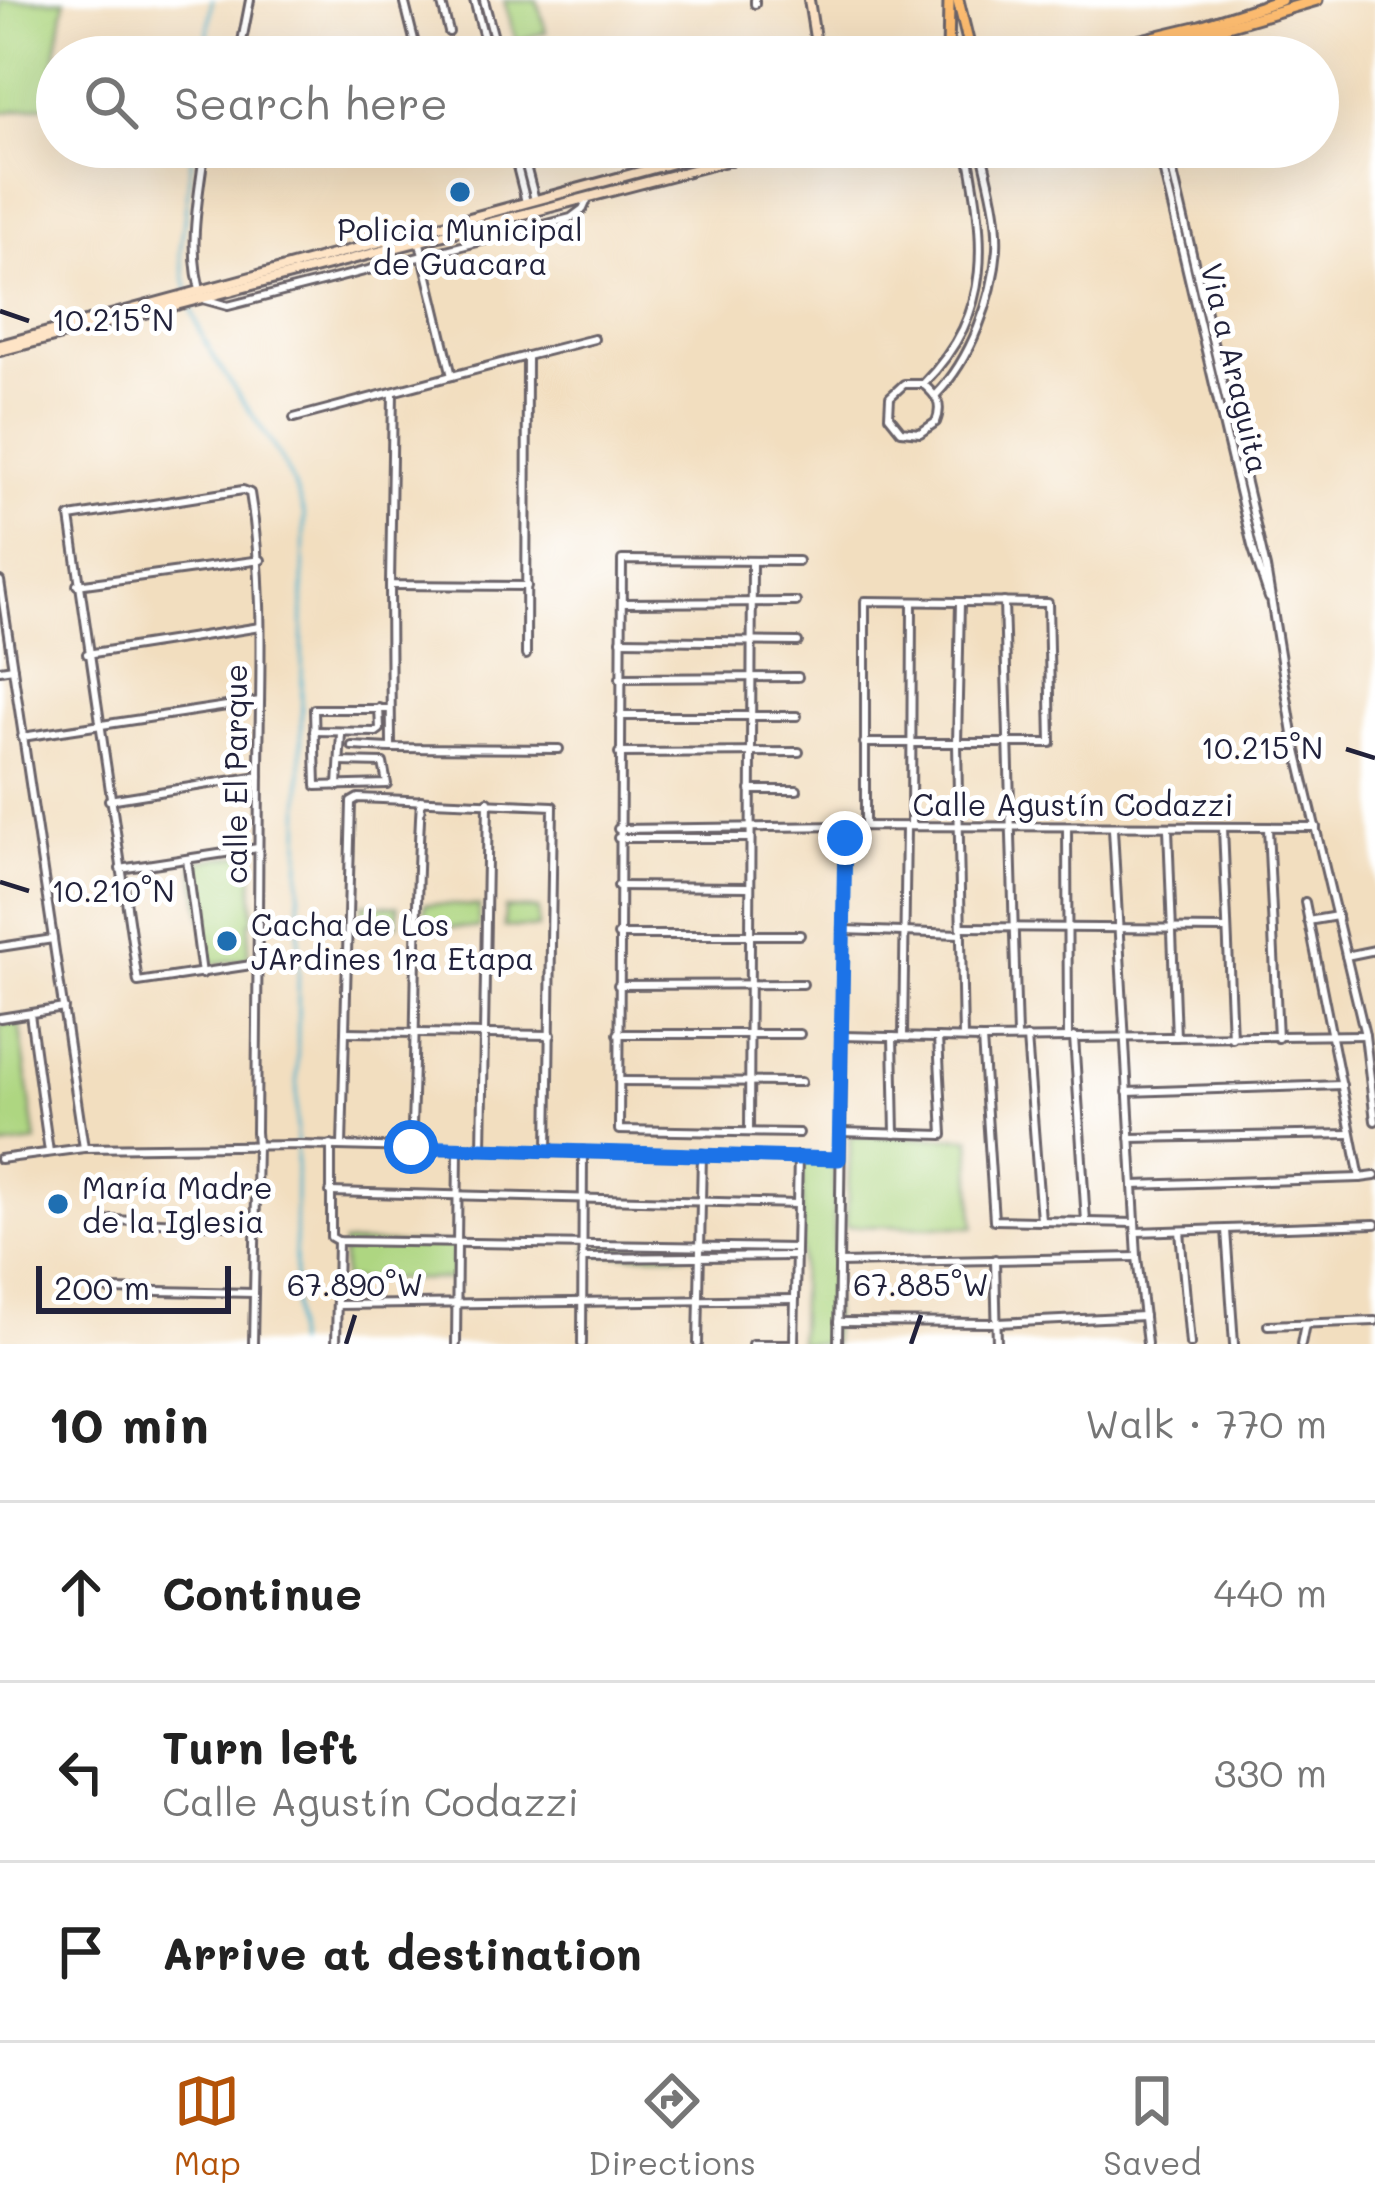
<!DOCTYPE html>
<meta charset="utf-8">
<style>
:root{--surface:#fff;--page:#f6f6f6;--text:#222;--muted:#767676;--line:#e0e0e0;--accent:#b45309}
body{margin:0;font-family:Mali,sans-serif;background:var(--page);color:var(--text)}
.scale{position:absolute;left:36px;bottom:30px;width:195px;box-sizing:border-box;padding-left:12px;border:6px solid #22223b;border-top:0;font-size:33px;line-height:42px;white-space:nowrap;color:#22223b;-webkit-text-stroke:9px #fff;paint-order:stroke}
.stop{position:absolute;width:36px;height:36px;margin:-27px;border:9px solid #1a73e8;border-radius:50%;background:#fff}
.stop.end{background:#1a73e8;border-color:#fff;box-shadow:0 3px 12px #0008}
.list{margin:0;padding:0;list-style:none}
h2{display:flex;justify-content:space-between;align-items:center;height:156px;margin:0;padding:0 48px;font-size:51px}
h2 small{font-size:39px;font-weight:400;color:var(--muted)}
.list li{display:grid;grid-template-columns:78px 1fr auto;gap:36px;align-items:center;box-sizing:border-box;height:180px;padding:0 48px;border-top:3px solid var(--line)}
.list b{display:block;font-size:45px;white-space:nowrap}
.list p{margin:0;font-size:39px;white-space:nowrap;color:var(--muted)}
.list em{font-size:39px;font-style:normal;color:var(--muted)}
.icon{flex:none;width:66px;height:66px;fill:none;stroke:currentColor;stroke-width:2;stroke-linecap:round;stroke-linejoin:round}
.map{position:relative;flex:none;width:1375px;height:1344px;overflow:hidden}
.search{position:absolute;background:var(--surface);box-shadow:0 12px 48px #0002;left:36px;right:36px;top:36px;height:132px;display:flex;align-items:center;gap:30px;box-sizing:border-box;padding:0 42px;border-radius:66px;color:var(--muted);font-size:45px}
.sheet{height:696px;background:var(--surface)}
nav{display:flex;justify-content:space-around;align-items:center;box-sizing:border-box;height:168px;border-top:3px solid var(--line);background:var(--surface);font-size:33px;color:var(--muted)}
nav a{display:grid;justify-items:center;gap:6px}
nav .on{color:var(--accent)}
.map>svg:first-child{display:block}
</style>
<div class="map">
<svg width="1375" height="1344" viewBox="0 0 1375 1344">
<rect width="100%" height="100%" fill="#fff"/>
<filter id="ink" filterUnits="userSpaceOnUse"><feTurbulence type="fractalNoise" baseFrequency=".00833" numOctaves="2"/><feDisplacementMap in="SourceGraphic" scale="24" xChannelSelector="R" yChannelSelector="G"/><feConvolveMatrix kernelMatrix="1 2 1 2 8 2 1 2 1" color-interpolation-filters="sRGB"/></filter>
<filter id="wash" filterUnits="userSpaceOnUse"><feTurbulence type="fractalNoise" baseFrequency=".004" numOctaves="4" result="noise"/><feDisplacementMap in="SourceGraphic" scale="48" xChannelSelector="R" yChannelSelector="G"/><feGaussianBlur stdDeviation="2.7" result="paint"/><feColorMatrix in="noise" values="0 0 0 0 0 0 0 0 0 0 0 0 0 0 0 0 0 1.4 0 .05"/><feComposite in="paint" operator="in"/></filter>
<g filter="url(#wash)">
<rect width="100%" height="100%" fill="#f2debf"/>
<g fill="#aed681" stroke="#687c5e" stroke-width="3">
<path d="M 0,0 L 65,0 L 47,105 L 0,113 Z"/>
<path d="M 504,0 L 537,0 L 546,32 L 516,41 Z"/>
<path d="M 252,853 L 253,920 L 250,922 L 248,955 L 246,959 L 210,964 L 193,862 Z"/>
<path d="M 363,904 L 398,906 L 398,925 L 363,924 Z"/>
<path d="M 425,904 L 479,906 L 479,928 L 424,927 Z"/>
<path d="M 505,908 L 538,909 L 538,928 L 504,927 Z"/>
<path d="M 19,1022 L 36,1142 L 0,1147 L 0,1025 Z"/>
<path d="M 851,1136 L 970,1138 L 974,1227 L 846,1226 Z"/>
<path d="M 803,1160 L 834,1161 L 833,1344 L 799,1344 Z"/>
<path d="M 343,1243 L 454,1244 L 453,1279 L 343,1280 Z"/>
<path d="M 588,1246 L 696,1249 L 697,1255 L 588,1255 Z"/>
</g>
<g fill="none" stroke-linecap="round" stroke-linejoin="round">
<g stroke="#4bb0ca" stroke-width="3">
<path d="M 205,57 L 212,0"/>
<path d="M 188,294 L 180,254 L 193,147"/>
<path d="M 190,303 C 211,379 286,438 304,515 L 294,1344"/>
</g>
</g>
</g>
<g filter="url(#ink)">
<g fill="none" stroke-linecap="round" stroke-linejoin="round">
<defs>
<g id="street">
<path d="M 404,0 L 415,44"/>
<path d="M 441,0 L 449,32"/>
<path d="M 474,0 L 489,57"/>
<path d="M 484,0 L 499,57"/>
<path d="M 755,0 L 755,4"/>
<path d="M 239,57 L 250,0"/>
<path d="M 205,147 C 199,195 186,252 203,299 L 228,306 L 571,218 L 583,209 L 588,198"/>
<path d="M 512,147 L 526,202"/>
<path d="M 521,147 L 535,200"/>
<path d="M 1158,147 L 1252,546 L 1269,598"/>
<path d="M 1167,147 L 1266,568 L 1293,734 L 1365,1035 L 1375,1121"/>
<path d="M 419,239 L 452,376"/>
<path d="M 527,356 L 594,339"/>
<path d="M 923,384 C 937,396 943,404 936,422 L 920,433 L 901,431 L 889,416 L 890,397 L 904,384 L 923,384 C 996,310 984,239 967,147"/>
<path d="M 393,392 L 390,585 L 527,586"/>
<path d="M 936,395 C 971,359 993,299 997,249 C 999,215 988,180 981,147"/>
<path d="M 294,418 L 527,356 L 526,655"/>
<path d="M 798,561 L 622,560 L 619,1130 L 799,1133"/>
<path d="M 0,581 L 84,1148"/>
<path d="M 77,585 L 261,560"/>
<path d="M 390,585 L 391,748 L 559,749"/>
<path d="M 960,602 L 957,744 L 963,1038"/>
<path d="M 1004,602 L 1017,1036"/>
<path d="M 622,603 L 796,602"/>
<path d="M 621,640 L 798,642"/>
<path d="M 87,654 L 260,627"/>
<path d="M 0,670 L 13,668"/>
<path d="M 620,678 L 798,677"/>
<path d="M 620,716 L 797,716"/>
<path d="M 314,731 L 376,732 L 380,729 L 379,708"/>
<path d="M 22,737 L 260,701"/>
<path d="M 864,743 L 1051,743 L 1048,603 L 865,601 L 865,825"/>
<path d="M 352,746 L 390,748"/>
<path d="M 619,753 L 799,752"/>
<path d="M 340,762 L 383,763 L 387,784 L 316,786 L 314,709 L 390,709"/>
<path d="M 338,786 L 341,733"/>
<path d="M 750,790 L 797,790"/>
<path d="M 109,800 L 259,776"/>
<path d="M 911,826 L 912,602"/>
<path d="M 1168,828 L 1176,1037"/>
<path d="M 1223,828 L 1232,1038"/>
<path d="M 1268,828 L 1278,1038"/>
<path d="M 618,829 L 845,826"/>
<path d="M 1067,829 L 1068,1037"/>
<path d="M 1113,829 L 1137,1257 L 1147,1344"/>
<path d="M 618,838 L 749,838"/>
<path d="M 187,859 L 202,974"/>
<path d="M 120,869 L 258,848"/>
<path d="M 618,886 L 749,887"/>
<path d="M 1305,902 L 1360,1178 L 1375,1176"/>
<path d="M 1308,921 L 1337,916"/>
<path d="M 961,927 L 1226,929"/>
<path d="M 844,930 L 961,934"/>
<path d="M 618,935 L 800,935"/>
<path d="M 0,947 L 53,939"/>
<path d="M 1346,956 L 1375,950"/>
<path d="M 618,985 L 803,984"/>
<path d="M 30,1014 L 49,1152"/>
<path d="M 0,1018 L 64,1008"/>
<path d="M 345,1032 L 551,1035"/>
<path d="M 618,1034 L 800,1034"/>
<path d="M 842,1036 L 982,1039 L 1365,1035"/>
<path d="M 893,1037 L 895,1134"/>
<path d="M 903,1037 L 906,827"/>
<path d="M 1074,1037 L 1086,1222"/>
<path d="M 1027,1038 L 1041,1220"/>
<path d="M 982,1039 L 994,1220 L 1135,1223"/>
<path d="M 619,1081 L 801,1082"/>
<path d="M 1127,1092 L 1342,1085"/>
<path d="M 749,1132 L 752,561"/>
<path d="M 840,1132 L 943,1135 L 938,1038"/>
<path d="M 1130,1138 L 1351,1134"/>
<path d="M 331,1145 L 331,1237 L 338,1241 L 796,1248"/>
<path d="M 342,1146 L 351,802 L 358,798 L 553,806 L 548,1150"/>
<path d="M 411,1147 C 417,1031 414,916 421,800"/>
<path d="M 482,1149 L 488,801"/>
<path d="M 0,1159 L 84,1148 L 299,1145 L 839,1159"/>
<path d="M 1133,1185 L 1360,1178"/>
<path d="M 330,1192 L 797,1204"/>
<path d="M 112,1220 L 255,1226"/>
<path d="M 1226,1230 L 1234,1344"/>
<path d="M 1180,1231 L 1190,1344"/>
<path d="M 1136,1232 L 1375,1224"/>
<path d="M 584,1258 L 796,1256"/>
<path d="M 995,1259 L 997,1344"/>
<path d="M 839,1263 L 1137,1257"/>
<path d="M 110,1290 L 254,1293"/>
<path d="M 337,1305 L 795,1299"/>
<path d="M 838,1322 L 997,1323 L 1144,1316"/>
<path d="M 1268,1325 L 1375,1321"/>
<path d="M 253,1344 L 257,1145 L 256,1132 C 258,1010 258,888 259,766 C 260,675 265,584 250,493 L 243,490 L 70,517 L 138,982 L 258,964"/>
<path d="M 336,1344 L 338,1241"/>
<path d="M 456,1344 L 458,1148"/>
<path d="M 582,1344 L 583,1151"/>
<path d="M 698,1344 L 702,1154"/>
<path d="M 752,1344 L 794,1344"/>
<path d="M 794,1344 L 798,1156"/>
<path d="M 838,1344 L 845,826 L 1316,827"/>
<path d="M 1301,1344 L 1305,1324"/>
</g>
<g id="secondary">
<path d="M 809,0 L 818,57"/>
<path d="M 0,345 L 732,147"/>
<path d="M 0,351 L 780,147"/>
</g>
<g id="primary">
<path d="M 958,0 L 972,57"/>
<path d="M 948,57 L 949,0"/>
<path d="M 1070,57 L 1200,26 L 1281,0"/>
<path d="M 1121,57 L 1317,0"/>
</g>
</defs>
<use href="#street" stroke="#6b6469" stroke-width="12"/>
<use href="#secondary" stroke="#6b6469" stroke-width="14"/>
<use href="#primary" stroke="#6b6469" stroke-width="15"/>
<use href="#street" stroke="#fff" stroke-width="6"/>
<use href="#secondary" stroke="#fee4c6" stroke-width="8"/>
<use href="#primary" stroke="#fdbc70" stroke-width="9"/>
</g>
</g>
<g fill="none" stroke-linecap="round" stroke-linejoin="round" filter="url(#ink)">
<path stroke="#1a73e8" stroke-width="15" d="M 411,1147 L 839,1159 L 845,838"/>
</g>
<path fill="none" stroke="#22223b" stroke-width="4.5" d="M 0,311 L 29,321M 1346,749 L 1375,758M 0,882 L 29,891M 346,1344 L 355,1315M 911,1344 L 921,1315"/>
<g fill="#1f6fb2" stroke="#fff" stroke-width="4.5">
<circle cx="460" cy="192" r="12"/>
<circle cx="227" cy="941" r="12"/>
<circle cx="58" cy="1204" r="12"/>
</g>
<g text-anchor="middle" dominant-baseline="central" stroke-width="10" stroke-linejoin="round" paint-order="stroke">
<g font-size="30" fill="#22223b" stroke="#fff" text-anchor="start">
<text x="460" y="229" text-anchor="middle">Policia Municipal<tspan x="460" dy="34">de Guacara</tspan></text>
<text x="251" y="924">Cacha de Los<tspan x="251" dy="34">JArdines 1ra Etapa</tspan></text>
<text x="82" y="1187">María Madre<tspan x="82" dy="34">de la Iglesia</tspan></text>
</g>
<g font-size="30" fill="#22223b" stroke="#fff">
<text transform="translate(1236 368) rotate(77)">Via a Araguita</text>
<text transform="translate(235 774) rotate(-90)">calle El Parque</text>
<text x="1073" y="804">Calle Agustín Codazzi</text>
</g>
</g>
<g font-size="30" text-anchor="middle" fill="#22223b" stroke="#fff" stroke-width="10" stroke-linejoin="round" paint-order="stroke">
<text x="113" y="331">10.215°N</text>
<text x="1262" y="759">10.215°N</text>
<text x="113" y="902">10.210°N</text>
<text x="355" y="1296">67.890°W</text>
<text x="921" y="1296">67.885°W</text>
</g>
</svg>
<div class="scale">200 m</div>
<div class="stop" style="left:411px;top:1147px"></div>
<div class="stop end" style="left:845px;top:838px"></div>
<div class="search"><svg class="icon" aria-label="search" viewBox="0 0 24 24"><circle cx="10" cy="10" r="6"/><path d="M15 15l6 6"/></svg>Search here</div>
</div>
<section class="sheet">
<h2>10 min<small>Walk · 770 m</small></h2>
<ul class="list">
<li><svg class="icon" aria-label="ahead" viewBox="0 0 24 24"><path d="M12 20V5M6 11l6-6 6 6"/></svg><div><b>Continue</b></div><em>440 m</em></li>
<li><svg class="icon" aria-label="left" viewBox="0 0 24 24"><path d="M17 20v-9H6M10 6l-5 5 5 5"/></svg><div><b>Turn left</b><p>Calle Agustín Codazzi</p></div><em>330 m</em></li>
<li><svg class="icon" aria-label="arrive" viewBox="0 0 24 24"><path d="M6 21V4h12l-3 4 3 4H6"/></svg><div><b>Arrive at destination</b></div></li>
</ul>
</section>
<nav>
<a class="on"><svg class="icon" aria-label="map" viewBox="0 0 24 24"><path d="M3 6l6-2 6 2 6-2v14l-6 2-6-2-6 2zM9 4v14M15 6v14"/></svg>Map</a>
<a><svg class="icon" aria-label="directions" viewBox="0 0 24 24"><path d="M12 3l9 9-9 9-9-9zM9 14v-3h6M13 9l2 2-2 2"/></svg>Directions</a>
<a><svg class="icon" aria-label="saved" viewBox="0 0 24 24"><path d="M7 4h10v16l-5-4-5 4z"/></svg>Saved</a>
</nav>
